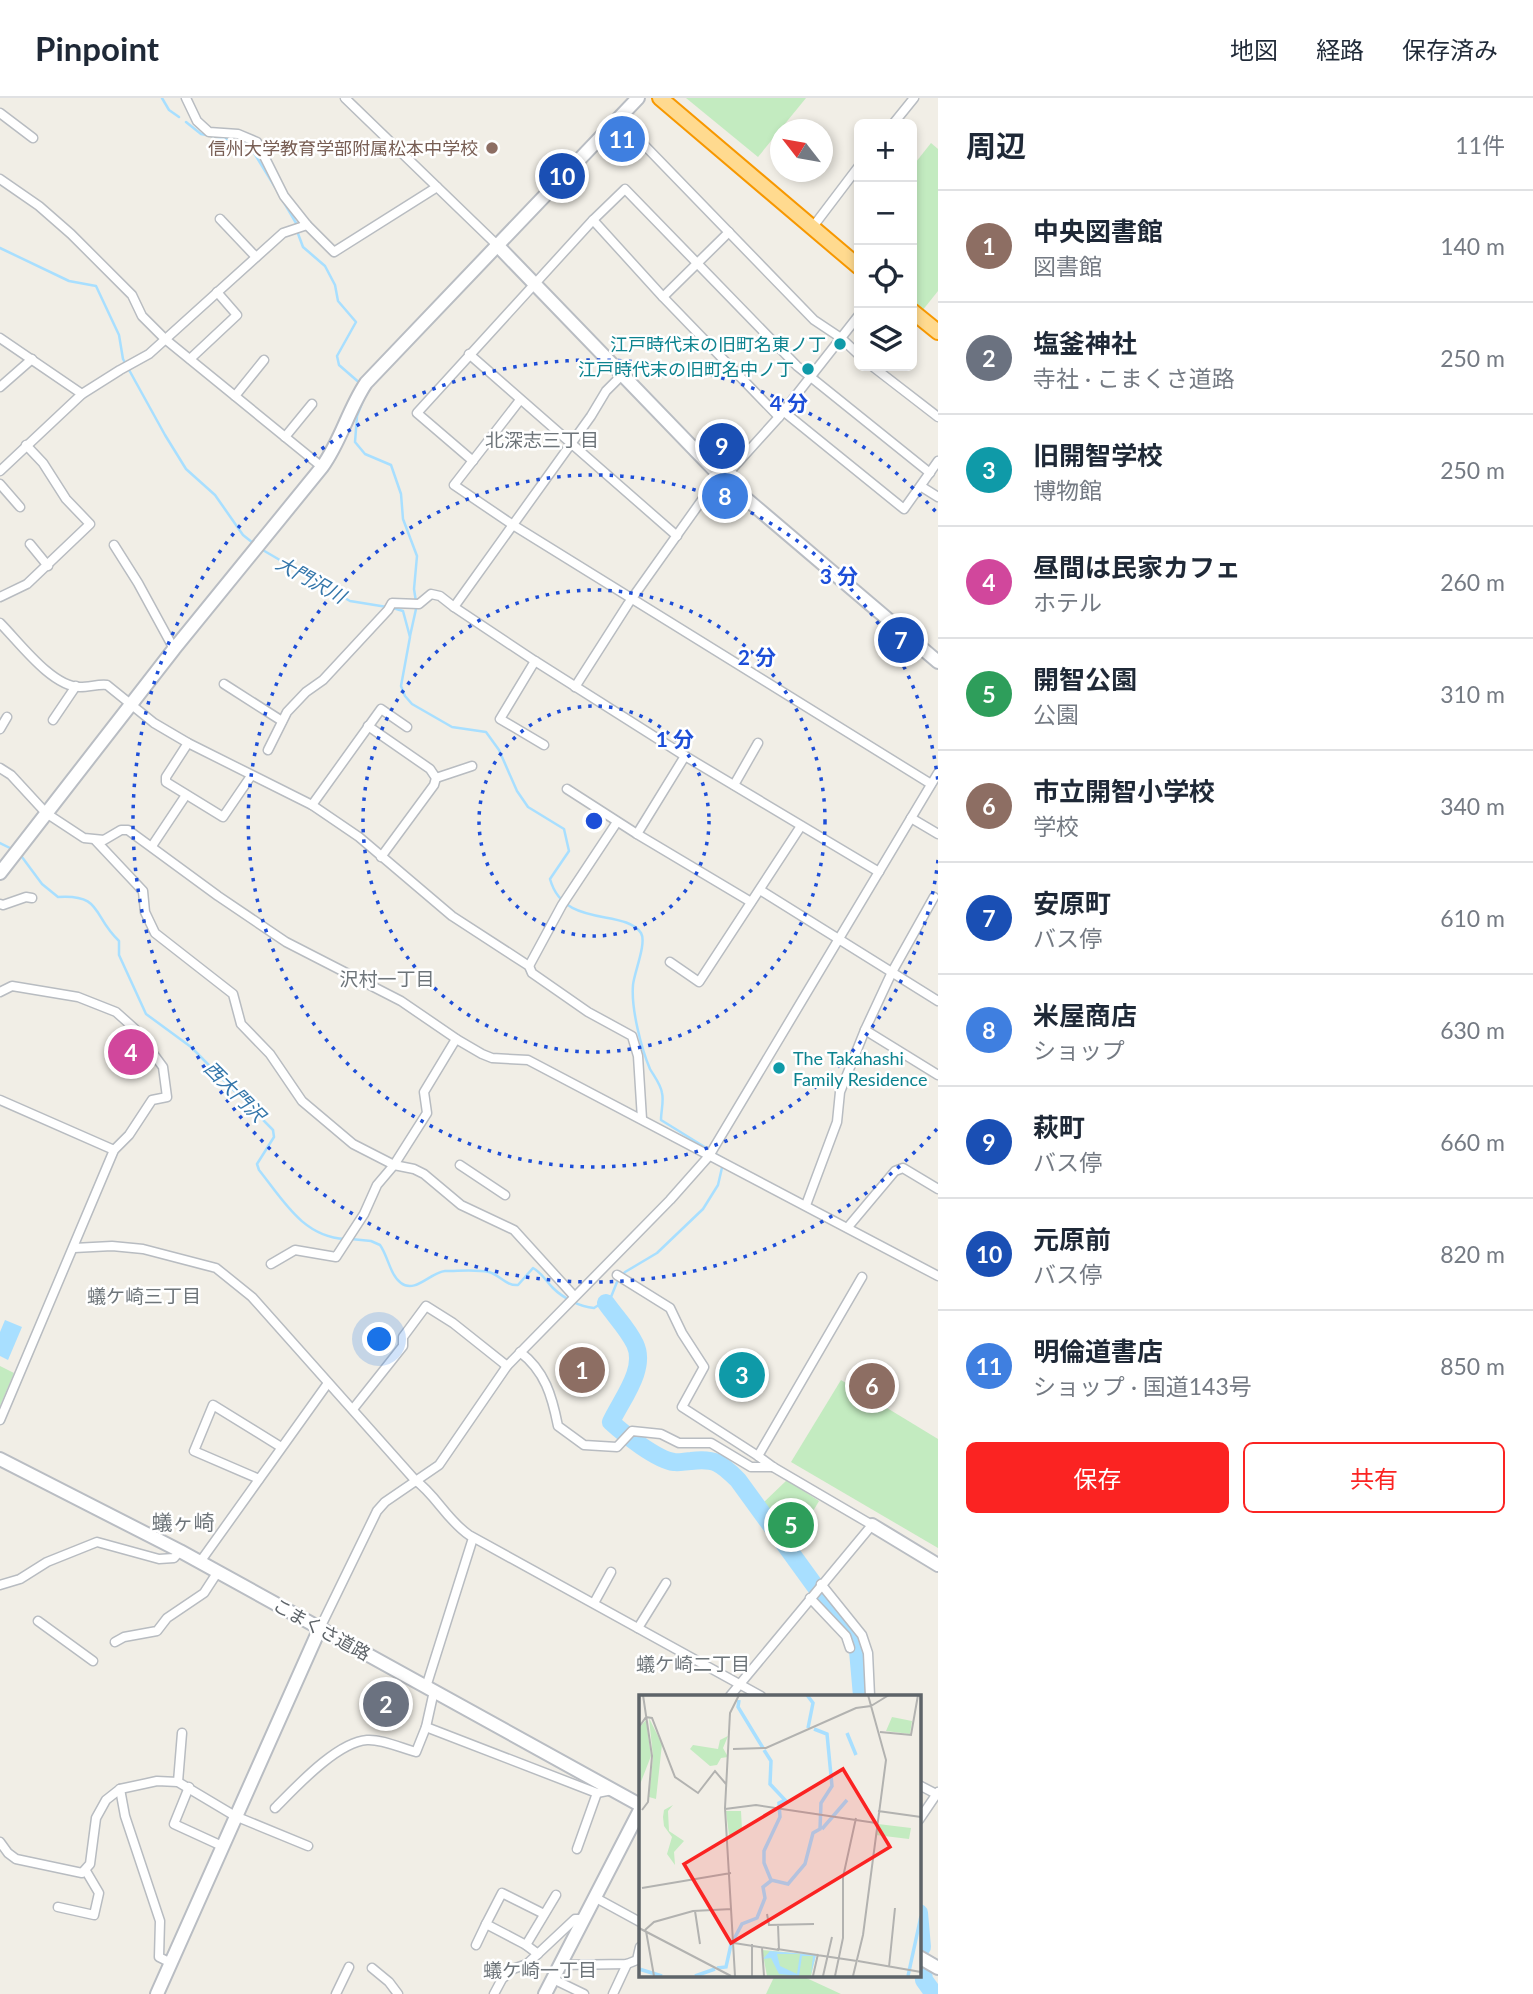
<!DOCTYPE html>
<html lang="ja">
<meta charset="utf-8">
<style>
:root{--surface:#fff;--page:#f2f2f3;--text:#1f2937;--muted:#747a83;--line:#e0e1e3;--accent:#fb2322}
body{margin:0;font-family:Lato,"Noto Sans JP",sans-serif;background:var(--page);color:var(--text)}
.controls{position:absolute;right:21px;top:21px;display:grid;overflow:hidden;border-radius:10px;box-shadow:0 4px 10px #0003}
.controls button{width:63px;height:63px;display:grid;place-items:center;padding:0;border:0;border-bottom:2px solid var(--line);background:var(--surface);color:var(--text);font:35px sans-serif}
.compass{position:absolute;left:770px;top:21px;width:63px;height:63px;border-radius:50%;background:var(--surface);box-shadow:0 4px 10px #0003;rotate:301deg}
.you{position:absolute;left:380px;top:1242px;width:24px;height:24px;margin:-18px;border:5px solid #fff;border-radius:50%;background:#1a73e8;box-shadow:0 0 0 10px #1a73e833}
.badge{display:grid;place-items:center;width:46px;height:46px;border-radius:50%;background:var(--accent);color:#fff;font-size:23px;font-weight:700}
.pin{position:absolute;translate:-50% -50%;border:4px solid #fff;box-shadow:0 2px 7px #0006}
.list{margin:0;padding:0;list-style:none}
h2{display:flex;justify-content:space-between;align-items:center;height:91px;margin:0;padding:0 28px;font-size:30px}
h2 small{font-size:23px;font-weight:400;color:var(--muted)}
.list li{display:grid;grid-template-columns:46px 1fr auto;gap:21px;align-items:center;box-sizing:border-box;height:112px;padding:0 28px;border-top:2px solid var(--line)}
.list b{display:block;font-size:26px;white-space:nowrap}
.list p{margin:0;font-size:23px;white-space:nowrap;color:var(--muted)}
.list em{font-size:23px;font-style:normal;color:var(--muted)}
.actions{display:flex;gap:14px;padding:21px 28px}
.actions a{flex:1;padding:16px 0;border:2px solid var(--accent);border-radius:10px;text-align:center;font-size:24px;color:var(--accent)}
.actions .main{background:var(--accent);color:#fff}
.icon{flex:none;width:38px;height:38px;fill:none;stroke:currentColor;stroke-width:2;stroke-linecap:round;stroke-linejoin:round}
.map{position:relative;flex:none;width:938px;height:1896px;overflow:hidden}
header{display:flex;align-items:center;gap:42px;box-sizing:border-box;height:98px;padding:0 35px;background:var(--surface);border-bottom:2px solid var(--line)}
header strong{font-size:33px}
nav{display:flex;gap:38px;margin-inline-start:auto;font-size:24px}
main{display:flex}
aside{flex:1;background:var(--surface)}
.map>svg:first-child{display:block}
</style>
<header>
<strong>Pinpoint</strong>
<nav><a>地図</a><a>経路</a><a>保存済み</a></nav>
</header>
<main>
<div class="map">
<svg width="938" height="1896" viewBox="0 0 938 1896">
<rect width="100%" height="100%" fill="#f1eee6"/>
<g fill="#c3ebc0">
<path d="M 686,0 L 806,0 L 758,59 Z"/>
<path d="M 931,45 L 938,51 L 938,193 L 922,213 L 912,204 L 912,69 Z"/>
<path d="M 0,1268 L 14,1275 L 0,1308 Z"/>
<path d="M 841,1282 L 938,1341 L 938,1450 L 791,1364 Z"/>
<path d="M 787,1382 L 819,1403 L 792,1449 L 762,1406 Z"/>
<path d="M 775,1877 L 800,1877 L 841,1896 L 766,1896 Z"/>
</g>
<path fill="#a8dfff" d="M 5,1222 L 22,1229 L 8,1262 L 0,1258 L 0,1234 Z"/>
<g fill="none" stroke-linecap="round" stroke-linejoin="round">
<g stroke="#a8dfff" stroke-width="2.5">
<path d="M 162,0 L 169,12 L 179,19"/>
<path d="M 186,24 L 201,36 L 248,45 L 275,89"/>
<path d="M 282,101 L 296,125"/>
<path d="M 297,133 L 303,149 L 325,168 L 335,187 L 338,203 L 356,224 L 337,258 L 339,267 L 362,287"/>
<path d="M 0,150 L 69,183 L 96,188 L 119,237 L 123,261 L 165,337 L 186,371 L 215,397 L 243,437 L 253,445"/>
<path d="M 364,300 L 357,318 L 355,344 L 365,356 L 391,367 L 401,396 L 403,421 L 417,458 L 414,491 L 416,504"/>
<path d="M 261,451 L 350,503 L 387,509"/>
<path d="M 410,538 L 416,511"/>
<path d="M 0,745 L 14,752"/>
<path d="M 19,755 L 42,786 L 58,799 C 103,796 92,818 119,843 L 119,857 L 146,916 L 191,949 L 273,1032 L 274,1039 L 257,1066 L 259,1072 C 283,1102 303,1139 345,1141"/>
<path d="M 351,1141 L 371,1143 L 380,1147 C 388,1158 390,1177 401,1185 C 415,1196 431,1174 445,1173 C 459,1173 476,1171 489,1174 C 500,1177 506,1188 518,1187 L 533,1170 C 542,1175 546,1183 553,1190 C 563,1200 580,1209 594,1210 L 611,1199 L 617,1184 L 625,1174 L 657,1155 L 703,1111 L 718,1087 L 724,1061 L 661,1022 C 661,1013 664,1003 662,995 C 661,987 654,978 650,971 C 641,950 631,910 633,887 C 634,875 647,845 641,835 C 624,810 564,831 550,781 L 569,753 L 564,731 L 528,709 L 517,693 L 499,652 L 486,634 L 452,629 L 412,606 L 405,598 L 401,588 L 410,539 L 403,513 L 393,510"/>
</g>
<g stroke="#a8dfff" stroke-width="18">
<path d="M 606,1205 C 615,1218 628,1231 635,1246 C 647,1271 621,1302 611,1324 C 624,1336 657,1362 674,1364 C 679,1365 686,1363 691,1363 C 715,1360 721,1365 738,1382 L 823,1499 L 853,1536 L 858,1553 L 862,1598"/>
<path d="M 919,1815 L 922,1849"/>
<path d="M 923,1873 L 924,1882 L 934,1896"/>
</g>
<defs>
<g id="street">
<path d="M 186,0 L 197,23 L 209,34 L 238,36 L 257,44 L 284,98 L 307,127 L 334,154 L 437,89"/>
<path d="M 345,0 L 496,146"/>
<path d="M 0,15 L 33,40"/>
<path d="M 619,21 L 814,222 L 841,240 L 859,257"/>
<path d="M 893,26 L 914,0"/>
<path d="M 0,81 L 39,108 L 71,136 L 132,197 L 142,218 L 165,241 L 322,369"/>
<path d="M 220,121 L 256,159"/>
<path d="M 593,122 L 663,199 L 779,319"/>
<path d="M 812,130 L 859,68"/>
<path d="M 663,199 L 729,134"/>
<path d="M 0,240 L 82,296"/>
<path d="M 469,256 L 677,438"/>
<path d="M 190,261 L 237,217 L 217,194"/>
<path d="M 872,268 L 938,319"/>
<path d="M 622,277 L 606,293 L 591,318 L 454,509 L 535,563 L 685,658 L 879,774"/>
<path d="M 0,289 L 32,261"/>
<path d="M 235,298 L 264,262"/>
<path d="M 520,302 L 454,387 L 513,427 L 931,686"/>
<path d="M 783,313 L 904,411 L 938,363"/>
<path d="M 285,339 L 312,306"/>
<path d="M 473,363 L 417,315 L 593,122 L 625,91 L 797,268 L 930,375"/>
<path d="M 0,373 L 82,296 L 120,272 L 149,256 L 283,135 L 307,127"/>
<path d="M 723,381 L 779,319 L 859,217"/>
<path d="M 0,386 L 20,409"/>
<path d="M 922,389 L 938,399"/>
<path d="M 30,446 L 48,468"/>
<path d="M 114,447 L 138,485 L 174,551"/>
<path d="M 0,499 L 27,486 L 90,426 L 66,401 L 43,365 L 26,347"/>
<path d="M 0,525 C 19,544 52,589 80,589 C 90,589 98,586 107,587 L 154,625 L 188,645 L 312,707 L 359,739 L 452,818 L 529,868 L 532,875 L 588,914 L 632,938 L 638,958 L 642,1021"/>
<path d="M 535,563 L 500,621 L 544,647"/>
<path d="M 224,586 L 282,623"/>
<path d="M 575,589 L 628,506 L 719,378"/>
<path d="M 53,622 L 76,588"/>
<path d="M 368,628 L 430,671 L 436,680 L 434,687 L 381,759"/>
<path d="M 0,631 L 7,619"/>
<path d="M 188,645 L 166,679 L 166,684 L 223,719 L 251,678"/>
<path d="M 268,652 L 287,614 L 306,594 L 323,582 L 388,512 L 392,505 L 419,506 L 431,496 L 440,498 L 454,509"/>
<path d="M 0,670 L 11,677 L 46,715 L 84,740 L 104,742 L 121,732 L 128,732 L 218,798 L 286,844 L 401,903 L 458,942 L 482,956 L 492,960 L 528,962 L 938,1178"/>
<path d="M 436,680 L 472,668"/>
<path d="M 734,687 L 758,645"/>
<path d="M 567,691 L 637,736 L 751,804"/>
<path d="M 312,707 L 381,611 L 407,629"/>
<path d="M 911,720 L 938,736"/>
<path d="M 637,736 L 685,658"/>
<path d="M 96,743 L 143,793 L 145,814 L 155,835 L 233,896 L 241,926 L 270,956 L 302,1003 L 353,1046 L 394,1067 L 414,1071 L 424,1076 L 461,1107 L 514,1132 L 574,1198"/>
<path d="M 152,748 L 186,697"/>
<path d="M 760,792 L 938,903"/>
<path d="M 0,806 L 3,807 L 26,799 L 32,800"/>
<path d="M 670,864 L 699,884 L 801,728"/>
<path d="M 529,868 L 562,807 L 617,724"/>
<path d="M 0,894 L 12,888 L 78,899 L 116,914 L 135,931 L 163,969 L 167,999 L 152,1002 L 129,1037 L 114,1052 L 0,1322"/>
<path d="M 865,932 L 938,977"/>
<path d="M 0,1002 L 114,1052"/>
<path d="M 460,1067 L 505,1097"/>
<path d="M 806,1107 L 837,1024 L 840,994 L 865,932 L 892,874 L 934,799"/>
<path d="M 848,1129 L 895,1073 L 903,1070 L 938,1091"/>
<path d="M 74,1150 L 112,1148 L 143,1151 L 216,1170 L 252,1199 L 415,1382 C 436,1397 446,1421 469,1437 L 761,1598"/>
<path d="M 271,1166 L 295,1152 L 336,1159 L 364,1116 L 377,1087 L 394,1067 L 427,1015 L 424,994 L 456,941"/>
<path d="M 617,1177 L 670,1210 L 682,1235 L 704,1269 L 682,1309 L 758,1358"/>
<path d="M 520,1254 C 545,1273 552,1298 558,1328 L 584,1347 L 617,1349 L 632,1333 L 661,1336 L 679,1345 L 711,1345 L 751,1369 L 773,1369"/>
<path d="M 353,1311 L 403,1248 L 403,1239 L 426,1208 L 453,1225 L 507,1268"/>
<path d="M 259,1381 L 194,1353 L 213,1307 L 281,1349"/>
<path d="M 200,1464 L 328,1285"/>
<path d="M 821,1486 L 862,1537 L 868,1555 L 870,1598"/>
<path d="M 0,1487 L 20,1481 L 47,1464 L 97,1444 L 159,1461 L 174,1460 L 180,1453"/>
<path d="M 810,1500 L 846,1538 L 850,1550"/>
<path d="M 594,1505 L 611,1474"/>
<path d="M 38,1523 L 93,1563"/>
<path d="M 320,1530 L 377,1413 L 385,1404 L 439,1367 L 507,1268 L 670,1102 L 709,1058 L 938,675"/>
<path d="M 638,1530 L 666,1485"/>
<path d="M 115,1544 L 124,1539 L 157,1533 L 167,1520 L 204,1495 L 217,1475"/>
<path d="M 426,1589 L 473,1440"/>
<path d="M 730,1598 L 872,1427 L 773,1369 L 758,1358 L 862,1179"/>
<path d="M 426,1629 L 597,1695 L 612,1692"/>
<path d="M 178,1684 L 182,1635"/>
<path d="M 919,1687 L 938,1697"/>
<path d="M 189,1689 L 174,1726 L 222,1748"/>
<path d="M 120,1691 L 125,1718 L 160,1823 L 159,1859 L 171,1865"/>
<path d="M 275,1710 C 296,1689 337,1644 367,1642 C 382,1641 401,1650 416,1654 L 426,1629 L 434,1593"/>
<path d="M 919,1722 L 938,1694"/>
<path d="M 0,1744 L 8,1755 L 16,1761 L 82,1775 L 90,1766 L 96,1720 L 106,1702 L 120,1691 L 157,1683 L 178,1684 L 235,1718 L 308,1748"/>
<path d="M 577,1751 L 597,1695"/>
<path d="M 596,1800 L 640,1824"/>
<path d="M 58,1809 L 94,1817 L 99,1795 L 86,1773"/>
<path d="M 476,1847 L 486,1826"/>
<path d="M 526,1847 L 486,1826 L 502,1795 L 544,1816"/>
<path d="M 538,1856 L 526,1847 L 556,1797"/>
<path d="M 560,1867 L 627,1866 L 637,1862 L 640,1849"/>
<path d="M 372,1870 L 389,1884 L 398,1896"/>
<path d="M 553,1881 L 584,1896"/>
<path d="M 336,1896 L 349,1869"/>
<path d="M 494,1896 L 502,1881 L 513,1871 L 527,1866 L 575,1821 L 584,1821"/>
<path d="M 613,1896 L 627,1866"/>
</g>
<g id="secondary">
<path d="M 496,146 L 723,381 L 938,564"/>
<path d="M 0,775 L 174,551 L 322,369 C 341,343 348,312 366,285 L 638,0"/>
<path d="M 0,1361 L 180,1453 L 640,1707"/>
<path d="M 872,1427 L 938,1467"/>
<path d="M 919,1859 L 938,1870"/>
<path d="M 157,1896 L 320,1530"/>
<path d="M 545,1896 L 640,1712"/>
</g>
<g id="highway">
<path d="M 660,0 L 859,169"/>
<path d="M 912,213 L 938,234"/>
</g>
</defs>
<use href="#street" stroke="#b8bcc1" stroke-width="11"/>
<use href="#secondary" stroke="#b9bdc3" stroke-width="16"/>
<use href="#highway" stroke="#f79800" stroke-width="18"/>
<use href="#street" stroke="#fff" stroke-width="8"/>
<use href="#secondary" stroke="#fff" stroke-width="12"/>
<use href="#highway" stroke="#ffda8f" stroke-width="14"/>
</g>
<g fill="none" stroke="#1d4ed8" stroke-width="3.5" stroke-dasharray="3.5 7">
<circle cx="594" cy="723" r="115"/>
<circle cx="594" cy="723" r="231"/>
<path d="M938 762A346 346 0 1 1 938 684"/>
<path d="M937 1031A461 461 0 1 1 937 415"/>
</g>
<circle fill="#8d6e63" stroke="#fff" stroke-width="2.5" cx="492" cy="50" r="7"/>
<g fill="#0f9aa8" stroke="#fff" stroke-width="2.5">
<circle cx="840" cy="246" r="7"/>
<circle cx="808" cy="271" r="7"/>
<circle cx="779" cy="970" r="7"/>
</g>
<g text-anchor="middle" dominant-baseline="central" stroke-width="5" stroke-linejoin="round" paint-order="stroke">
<g font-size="18" fill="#785e54" stroke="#fff" text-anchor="end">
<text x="478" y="50">信州大学教育学部附属松本中学校</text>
</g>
<g font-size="18" fill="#0d838f" stroke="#fff" text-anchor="end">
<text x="826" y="246">江戸時代末の旧町名東ノ丁</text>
<text x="794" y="271">江戸時代末の旧町名中ノ丁</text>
<text x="793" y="960" text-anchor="start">The Takahashi<tspan x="793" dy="21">Family Residence</tspan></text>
</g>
<g font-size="18" fill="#5d6368" stroke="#fff">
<text transform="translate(322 1531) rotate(29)">こまくさ道路</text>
</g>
<g font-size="19" fill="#6e757a" stroke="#fff">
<text x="542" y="341">北深志三丁目</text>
<text x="387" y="880">沢村一丁目</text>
<text x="144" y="1197">蟻ケ崎三丁目</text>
<text x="693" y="1565">蟻ケ崎二丁目</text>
<text x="540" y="1871">蟻ケ崎一丁目</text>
</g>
<g font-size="19" font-style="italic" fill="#3476aa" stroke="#fff">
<text transform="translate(311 481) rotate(29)">大門沢川</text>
<text transform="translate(235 993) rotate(45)">西大門沢</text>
</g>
<g font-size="21" fill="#6e757a" stroke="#fff">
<text x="183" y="1423">蟻ヶ崎</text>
</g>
</g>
<g transform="translate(639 1597)">
<rect width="282" height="282" fill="#f1eee6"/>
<path d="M 253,22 L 273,26 L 271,39 L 247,36 ZM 10,23 L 23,49 L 17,104 L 10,102 L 14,62 ZM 7,25 L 12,61 L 0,92 L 0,33 ZM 89,41 L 84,53 L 89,62 L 82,63 L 78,70 L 71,71 L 51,54 L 54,50 L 79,54 L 81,45 ZM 34,110 L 29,116 L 30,136 L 45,146 L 35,157 L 36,170 L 28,159 L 33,142 L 25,131 L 24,122 L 25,115 ZM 87,116 L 102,116 L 103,135 L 98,139 L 90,140 ZM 239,129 L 272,133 L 270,144 L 237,140 ZM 123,255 L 177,260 L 172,281 L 128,281 Z" fill="#c3ebc0"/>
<path d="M 131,256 L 177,260 L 172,279 L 174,261 L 163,261 L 160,281 L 140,279 L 132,263 L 124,264 ZM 138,259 L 161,259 L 158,279 L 141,271 Z" fill="#a8dfff" fill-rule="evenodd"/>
<path fill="none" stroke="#a8dfff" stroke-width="3.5" d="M 168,0 L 174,8 L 169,33M 100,5 L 99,12 L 124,53M 208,38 L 217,60M 125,55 L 132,66 L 131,89 L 146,105 L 140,108 L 141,122 L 125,156 L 125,168 L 132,185 L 149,189 L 166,169 L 174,138 L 181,134 L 182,108 L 193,91 L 188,39 L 175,34M 183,134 L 208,105M 95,244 L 103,229 L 118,223 L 126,203 L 124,192 L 133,185M 78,273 L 87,272 L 93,245M 0,274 L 23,281M 56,281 L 76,274M 269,281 L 282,221"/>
<path fill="none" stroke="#b2b2b0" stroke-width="2" d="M 232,11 L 250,0M 0,32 L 7,22 L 13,23 L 36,82 L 59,98 L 76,76 L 87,89M 241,37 L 272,40 L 279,0M 94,54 L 127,53 L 217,13 L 232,11M 86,114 L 117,110 L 237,128M 3,115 L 9,107 L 13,61 L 4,0M 239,116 L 282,122M 3,193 L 92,178M 56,216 L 61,249M 128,219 L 130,230 L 175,229M 139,230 L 140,255M 0,233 L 92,281M 6,235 L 15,227 L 54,216 L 93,214M 7,236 L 15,281M 95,248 L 140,255M 123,253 L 125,281M 138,254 L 218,266M 219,266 L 282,277M 250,272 L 256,213M 96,281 L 86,113 L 91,18 L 100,0M 113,281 L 113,249M 174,281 L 179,259M 184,281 L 193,242M 196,281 L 204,243 L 204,182 L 217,123M 214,281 L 224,240 L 247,65 L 229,0"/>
<path fill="#fb2322" fill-opacity="0.15" stroke="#fb2322" stroke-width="3.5" d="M 204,74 L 251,152 L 92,248 L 45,169 Z"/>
<rect width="282" height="282" fill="none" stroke="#5d6368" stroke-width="3.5"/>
</g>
<circle cx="594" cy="723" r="10" fill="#1d4ed8" stroke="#fff" stroke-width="3.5"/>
<g font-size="21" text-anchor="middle" font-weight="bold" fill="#1d4ed8" stroke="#fff" stroke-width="5" stroke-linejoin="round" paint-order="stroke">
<text x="789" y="313">4 分</text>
<text x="839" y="486">3 分</text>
<text x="757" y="567">2 分</text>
<text x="675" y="649">1 分</text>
</g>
</svg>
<div class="controls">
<button>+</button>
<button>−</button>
<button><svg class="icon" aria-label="locate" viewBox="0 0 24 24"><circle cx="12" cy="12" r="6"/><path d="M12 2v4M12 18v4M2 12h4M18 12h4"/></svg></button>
<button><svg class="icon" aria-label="layers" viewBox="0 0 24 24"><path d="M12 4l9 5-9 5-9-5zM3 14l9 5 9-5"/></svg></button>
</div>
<svg class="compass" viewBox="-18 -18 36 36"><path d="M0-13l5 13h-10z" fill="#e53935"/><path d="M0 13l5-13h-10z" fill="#747a83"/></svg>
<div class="you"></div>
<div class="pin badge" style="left:582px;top:1272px;background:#8d6e63">1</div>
<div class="pin badge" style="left:386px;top:1606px;background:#6b7280">2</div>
<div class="pin badge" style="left:742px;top:1277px;background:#0f9aa8">3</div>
<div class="pin badge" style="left:131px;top:954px;background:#d1479c">4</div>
<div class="pin badge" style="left:791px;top:1427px;background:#2e9e5b">5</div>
<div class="pin badge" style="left:872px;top:1288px;background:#8d6e63">6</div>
<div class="pin badge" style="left:901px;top:542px;background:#1a4fb4">7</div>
<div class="pin badge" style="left:725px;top:398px;background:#3f7fe0">8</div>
<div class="pin badge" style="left:722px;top:348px;background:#1a4fb4">9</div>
<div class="pin badge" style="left:562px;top:78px;background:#1a4fb4">10</div>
<div class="pin badge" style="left:622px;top:41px;background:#3f7fe0">11</div>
</div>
<aside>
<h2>周辺<small>11件</small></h2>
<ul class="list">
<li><span class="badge" style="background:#8d6e63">1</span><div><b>中央図書館</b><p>図書館</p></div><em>140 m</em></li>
<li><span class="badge" style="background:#6b7280">2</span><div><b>塩釜神社</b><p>寺社 · こまくさ道路</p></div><em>250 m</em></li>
<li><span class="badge" style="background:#0f9aa8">3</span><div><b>旧開智学校</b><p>博物館</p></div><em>250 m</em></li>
<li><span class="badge" style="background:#d1479c">4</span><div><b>昼間は民家カフェ</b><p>ホテル</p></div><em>260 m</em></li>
<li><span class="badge" style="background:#2e9e5b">5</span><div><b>開智公園</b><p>公園</p></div><em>310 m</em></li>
<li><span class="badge" style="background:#8d6e63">6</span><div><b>市立開智小学校</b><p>学校</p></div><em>340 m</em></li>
<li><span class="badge" style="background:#1a4fb4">7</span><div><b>安原町</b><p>バス停</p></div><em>610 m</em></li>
<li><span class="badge" style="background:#3f7fe0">8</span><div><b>米屋商店</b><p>ショップ</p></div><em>630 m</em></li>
<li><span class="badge" style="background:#1a4fb4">9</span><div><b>萩町</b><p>バス停</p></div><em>660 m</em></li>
<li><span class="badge" style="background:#1a4fb4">10</span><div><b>元原前</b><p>バス停</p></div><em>820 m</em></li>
<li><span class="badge" style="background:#3f7fe0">11</span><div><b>明倫道書店</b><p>ショップ · 国道143号</p></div><em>850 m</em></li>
</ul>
<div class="actions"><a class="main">保存</a><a>共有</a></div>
</aside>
</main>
